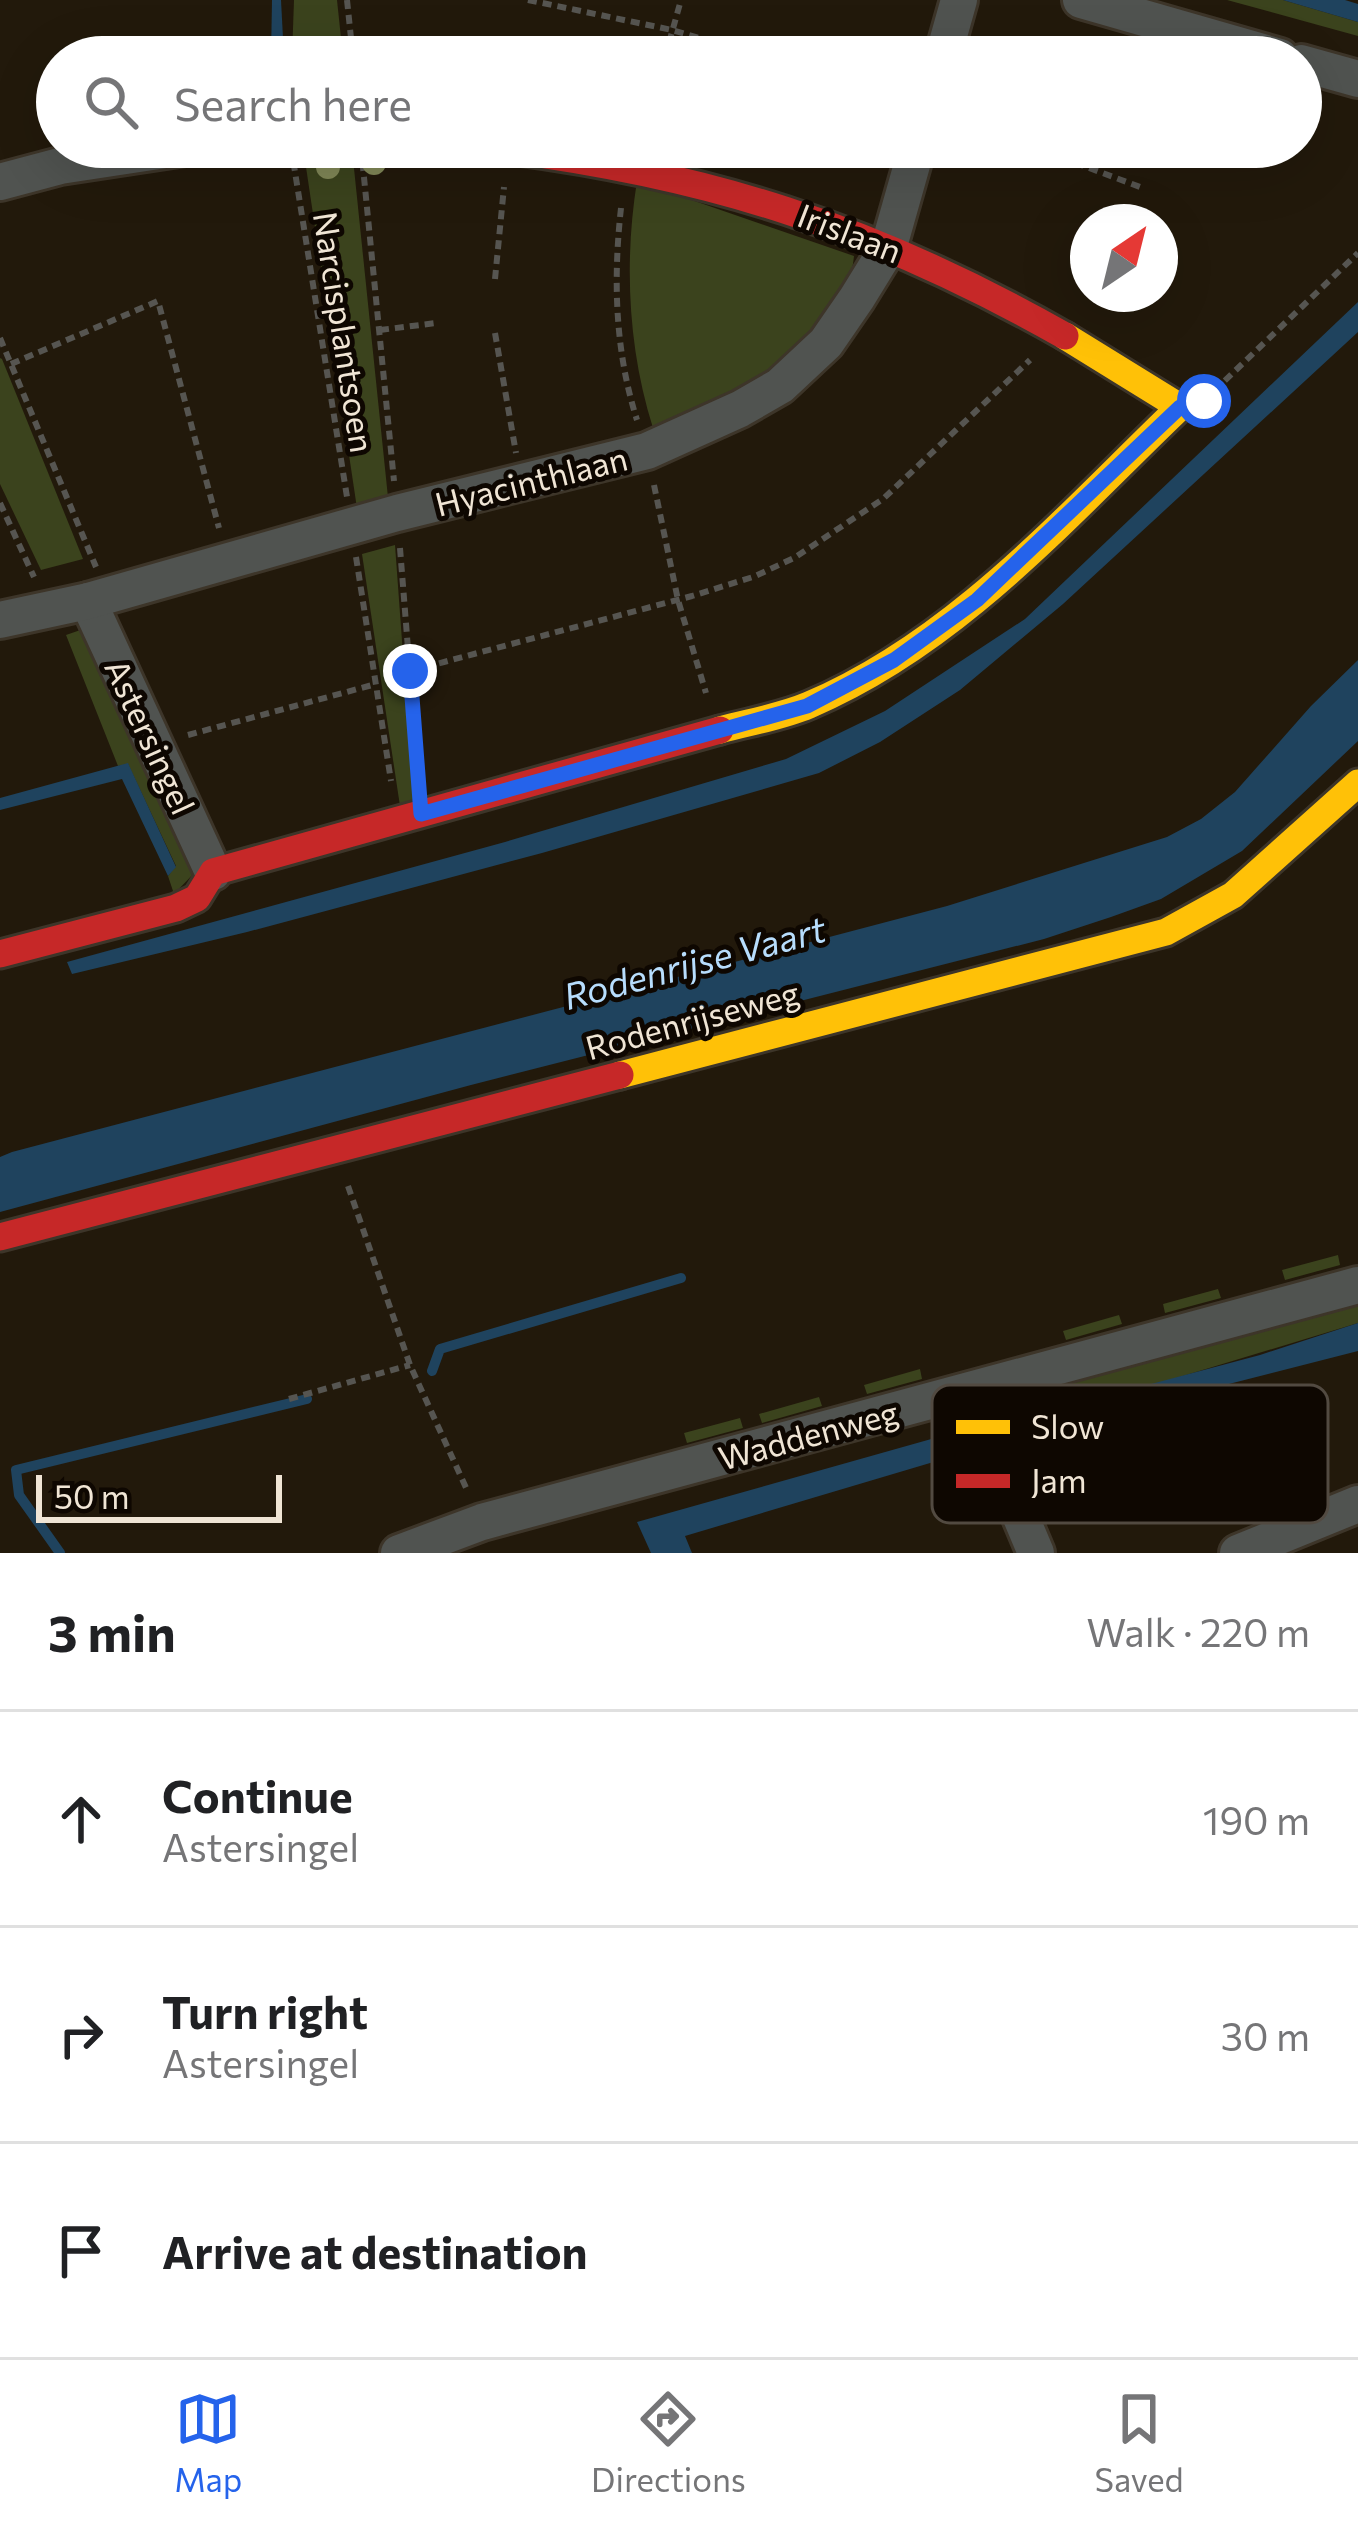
<!DOCTYPE html>
<meta charset="utf-8">
<style>
:root{--surface:#fff;--page:#f2f2f2;--text:#202124;--muted:#757577;--line:#e0e0e0;--accent:#2563eb}
body{margin:0;font-family:Commissioner,sans-serif;background:var(--page);color:var(--text)}
.compass{position:absolute;left:1070px;top:204px;width:108px;height:108px;border-radius:50%;background:var(--surface);box-shadow:0 12px 48px #0002;rotate:35deg}
.scale{position:absolute;left:36px;bottom:30px;width:246px;box-sizing:border-box;padding-left:12px;border:6px solid #f0e5d5;border-top:0;font-size:33px;line-height:42px;white-space:nowrap;color:#f0e5d5;-webkit-text-stroke:9px #0e0701;paint-order:stroke}
.stop{position:absolute;width:36px;height:36px;margin:-27px;border:9px solid #2563eb;border-radius:50%;background:#fff}
.stop.end{background:#2563eb;border-color:#fff;box-shadow:0 3px 12px #0008}
.list{margin:0;padding:0;list-style:none}
h2{display:flex;justify-content:space-between;align-items:center;height:156px;margin:0;padding:0 48px;font-size:51px}
h2 small{font-size:39px;font-weight:400;color:var(--muted)}
.list li{display:grid;grid-template-columns:78px 1fr auto;gap:36px;align-items:center;box-sizing:border-box;height:216px;padding:0 48px;border-top:3px solid var(--line)}
.list b{display:block;font-size:45px;white-space:nowrap}
.list p{margin:0;font-size:39px;white-space:nowrap;color:var(--muted)}
.list em{font-size:39px;font-style:normal;color:var(--muted)}
.icon{flex:none;width:66px;height:66px;fill:none;stroke:currentColor;stroke-width:2;stroke-linecap:round;stroke-linejoin:round}
.map{position:relative;flex:none;width:1358px;height:1553px;overflow:hidden}
.search{position:absolute;background:var(--surface);box-shadow:0 12px 48px #0002;left:36px;right:36px;top:36px;height:132px;display:flex;align-items:center;gap:30px;box-sizing:border-box;padding:0 42px;border-radius:66px;color:var(--muted);font-size:45px}
.sheet{height:804px;background:var(--surface)}
nav{display:flex;justify-content:space-around;align-items:center;box-sizing:border-box;height:168px;border-top:3px solid var(--line);background:var(--surface);font-size:33px;color:var(--muted)}
nav a{display:grid;justify-items:center;gap:6px}
nav .on{color:var(--accent)}
.map>svg:first-child{display:block}
</style>
<div class="map">
<svg width="1358" height="1553" viewBox="0 0 1358 1553">
<rect width="100%" height="100%" fill="#22190b"/>
<g fill="#3b431d">
<path d="M 294,0 L 337,0 L 343,57 L 292,57 Z"/>
<path d="M 1227,0 L 1283,0 L 1358,22 L 1358,36 Z"/>
<path d="M 303,147 L 352,149 L 389,507 L 358,515 Z"/>
<path d="M 637,181 L 854,256 C 850,320 745,396 689,418 C 678,422 665,425 653,428 C 628,349 624,262 637,181 Z"/>
<path d="M 0,358 L 2,359 L 83,559 L 41,570 L 0,484 Z"/>
<path d="M 395,545 L 414,805 L 400,806 L 362,554 Z"/>
<path d="M 89,627 L 201,866 L 174,894 L 168,876 L 176,866 L 128,764 L 118,766 L 66,635 Z"/>
<path d="M 1338,1255 L 1340,1265 L 1285,1280 L 1282,1270 Z"/>
<path d="M 1218,1289 L 1221,1298 L 1165,1313 L 1163,1304 Z"/>
<path d="M 1358,1298 L 1358,1323 L 1011,1428 L 1017,1438 L 1007,1443 L 997,1423 L 1000,1405 L 1017,1390 Z"/>
<path d="M 1119,1315 L 1122,1324 L 1066,1340 L 1063,1331 Z"/>
<path d="M 920,1369 L 922,1379 L 867,1394 L 864,1385 Z"/>
<path d="M 819,1397 L 822,1406 L 762,1423 L 759,1414 Z"/>
<path d="M 740,1418 L 743,1428 L 687,1443 L 684,1433 Z"/>
</g>
<g fill="#1f435e">
<path d="M 272,0 L 281,0 L 284,57 L 271,57 Z"/>
<path d="M 1283,0 L 1345,0 L 1358,4 L 1358,22 Z"/>
<path d="M 1358,302 L 1358,332 L 1063,604 L 960,690 L 880,742 L 819,773 L 542,853 L 247,932 L 72,974 L 67,962 L 505,842 L 786,759 L 885,711 L 1025,619 Z"/>
<path d="M 1358,660 L 1358,741 L 1242,851 L 1161,899 L 1111,917 L 1044,939 L 471,1085 L 0,1212 L 0,1157 L 12,1152 L 947,906 L 1167,837 L 1201,819 L 1235,792 L 1311,706 Z"/>
<path d="M 128,763 L 176,867 L 168,876 L 122,779 L 0,810 L 0,798 Z"/>
<path d="M 1358,1323 L 1358,1351 L 1017,1438 L 1011,1428 L 1016,1420 L 1260,1355 Z"/>
<path d="M 949,1434 L 957,1455 L 685,1536 L 692,1553 L 651,1553 L 637,1522 Z"/>
</g>
<g fill="none" stroke-linecap="round" stroke-linejoin="round">
<g stroke="#1f435e" stroke-width="10">
<path d="M 432,1371 L 440,1349 L 681,1278"/>
<path d="M 60,1553 L 19,1495 L 16,1470 L 307,1399"/>
</g>
<defs>
<g id="street">
<path d="M 1081,0 L 1280,57"/>
<path d="M 943,57 L 959,0"/>
<path d="M 1301,63 L 1358,79"/>
<path d="M 0,182 L 60,166 L 185,147"/>
<path d="M 88,601 L 213,872"/>
<path d="M 0,620 L 88,601 L 397,513 L 647,451 L 740,409 L 780,386 L 826,343 L 857,298 L 889,246 L 917,147"/>
<path d="M 968,1391 L 1036,1553"/>
<path d="M 399,1553 L 482,1522 L 1358,1285"/>
<path d="M 1238,1553 L 1358,1504"/>
</g>
<g id="slow">
<path d="M 720,730 C 749,722 781,717 809,705 C 957,642 1066,516 1180,407 L 1065,336"/>
<path d="M 620,1075 L 1166,932 L 1233,895 L 1358,783"/>
</g>
<g id="jam">
<path d="M 487,147 C 705,173 873,227 1065,336"/>
<path d="M 0,954 L 176,908 L 197,898 L 213,872 L 720,730"/>
<path d="M 0,1237 L 620,1075"/>
</g>
</defs>
<use href="#street" stroke="#3d3529" stroke-width="42"/>
<use href="#slow" stroke="#3d3529" stroke-width="33"/>
<use href="#jam" stroke="#3d3529" stroke-width="33"/>
<g stroke="#565551" stroke-width="6" stroke-dasharray="9 6" stroke-linecap="butt">
<path d="M 347,0 L 353,57"/>
<path d="M 528,0 L 672,30 L 763,57"/>
<path d="M 665,57 L 681,0"/>
<path d="M 291,147 L 347,497"/>
<path d="M 361,147 L 394,481"/>
<path d="M 1033,147 L 1140,187"/>
<path d="M 621,208 C 613,280 615,351 637,420"/>
<path d="M 495,279 L 504,187"/>
<path d="M 380,330 L 436,323"/>
<path d="M 495,333 L 516,453"/>
<path d="M 0,338 L 96,567"/>
<path d="M 11,364 L 158,301 L 219,528"/>
<path d="M 1214,391 L 1358,253"/>
<path d="M 654,485 L 678,600 L 706,693"/>
<path d="M 0,503 L 34,577"/>
<path d="M 400,548 L 418,774"/>
<path d="M 356,557 L 391,781"/>
<path d="M 410,671 L 692,596 L 753,577 L 794,558 L 883,499 L 1030,360"/>
<path d="M 188,735 L 376,684"/>
<path d="M 348,1186 L 410,1365 L 468,1492"/>
<path d="M 289,1399 L 410,1365"/>
</g>
<use href="#street" stroke="#505350" stroke-width="36"/>
<use href="#slow" stroke="#ffc107" stroke-width="27"/>
<use href="#jam" stroke="#c62828" stroke-width="27"/>
</g>
<g fill="#808757">
<circle cx="374" cy="163" r="12"/>
<circle cx="328" cy="167" r="12"/>
</g>
<g fill="none" stroke-linecap="round" stroke-linejoin="round">
<path stroke="#2563eb" stroke-width="15" d="M 410,671 L 421,814 L 807,706 L 894,660 L 977,600 L 1180,407 L 1204,401"/>
</g>
<g text-anchor="middle" dominant-baseline="central" stroke-width="10" stroke-linejoin="round" paint-order="stroke">
<g font-size="33" fill="#f0e5d5" stroke="#0e0701">
<text transform="translate(850 232) rotate(21)">Irislaan</text>
<text transform="translate(345 332) rotate(81)">Narcisplantsoen</text>
<text transform="translate(531 480) rotate(-14)">Hyacinthlaan</text>
<text transform="translate(151 736) rotate(65)">Astersingel</text>
<text transform="translate(692 1019) rotate(-15)">Rodenrijseweg</text>
<text transform="translate(808 1434) rotate(-15)">Waddenweg</text>
</g>
<g font-size="36" font-style="italic" fill="#b7ddfd" stroke="#0e0701">
<text transform="translate(694 961) rotate(-15)">Rodenrijse Vaart</text>
</g>
</g>
<rect x="932" y="1385" width="396" height="138" rx="18" fill="#0e0701" stroke="#524a41" stroke-width="3"/>
<rect x="956" y="1420" width="54" height="14" fill="#ffc107"/>
<rect x="956" y="1474" width="54" height="14" fill="#c62828"/>
<g font-size="33" fill="#f0e5d5">
<text x="1031" y="1439">Slow</text>
<text x="1031" y="1493">Jam</text>
</g>
</svg>
<svg class="compass" viewBox="-18 -18 36 36"><path d="M0-13l5 13h-10z" fill="#e53935"/><path d="M0 13l5-13h-10z" fill="#757577"/></svg>
<div class="scale">50 m</div>
<div class="stop" style="left:1204px;top:401px"></div>
<div class="stop end" style="left:410px;top:671px"></div>
<div class="search"><svg class="icon" aria-label="search" viewBox="0 0 24 24"><circle cx="10" cy="10" r="6"/><path d="M15 15l6 6"/></svg>Search here</div>
</div>
<section class="sheet">
<h2>3 min<small>Walk · 220 m</small></h2>
<ul class="list">
<li><svg class="icon" aria-label="ahead" viewBox="0 0 24 24"><path d="M12 20V5M6 11l6-6 6 6"/></svg><div><b>Continue</b><p>Astersingel</p></div><em>190 m</em></li>
<li><svg class="icon" aria-label="right" viewBox="0 0 24 24"><path d="M7 20v-9h11M14 6l5 5-5 5"/></svg><div><b>Turn right</b><p>Astersingel</p></div><em>30 m</em></li>
<li><svg class="icon" aria-label="arrive" viewBox="0 0 24 24"><path d="M6 21V4h12l-3 4 3 4H6"/></svg><div><b>Arrive at destination</b></div></li>
</ul>
</section>
<nav>
<a class="on"><svg class="icon" aria-label="map" viewBox="0 0 24 24"><path d="M3 6l6-2 6 2 6-2v14l-6 2-6-2-6 2zM9 4v14M15 6v14"/></svg>Map</a>
<a><svg class="icon" aria-label="directions" viewBox="0 0 24 24"><path d="M12 3l9 9-9 9-9-9zM9 14v-3h6M13 9l2 2-2 2"/></svg>Directions</a>
<a><svg class="icon" aria-label="saved" viewBox="0 0 24 24"><path d="M7 4h10v16l-5-4-5 4z"/></svg>Saved</a>
</nav>
